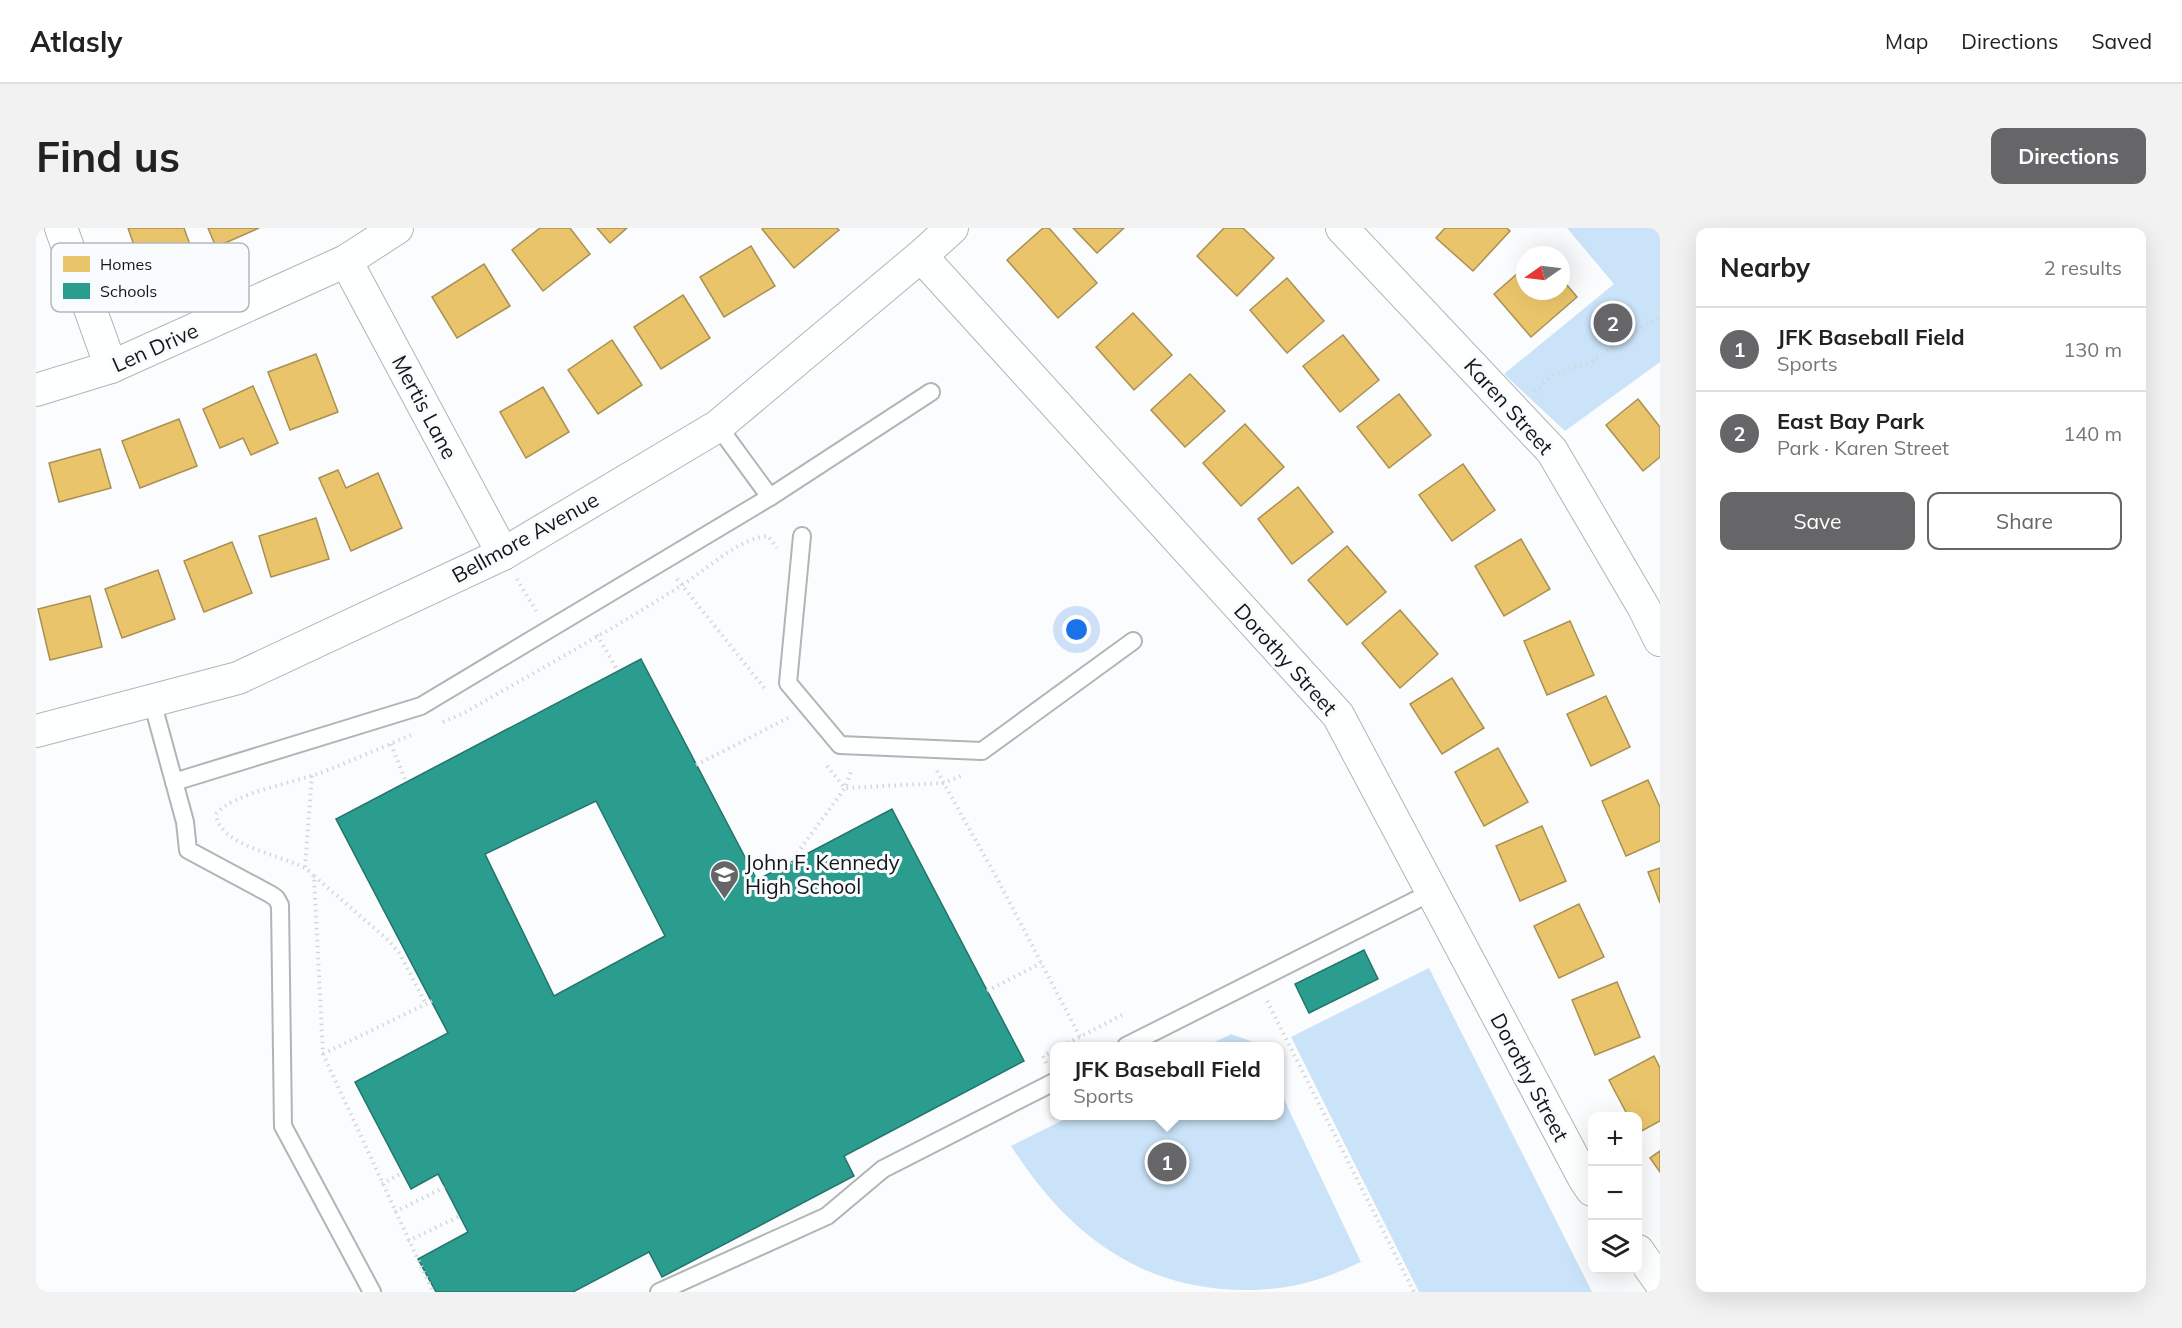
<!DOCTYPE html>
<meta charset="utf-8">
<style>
:root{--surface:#fff;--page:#f2f2f2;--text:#222;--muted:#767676;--line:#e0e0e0;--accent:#666668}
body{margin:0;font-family:Mulish,sans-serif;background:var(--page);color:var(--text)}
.controls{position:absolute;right:18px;bottom:18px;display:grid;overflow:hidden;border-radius:12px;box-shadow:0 6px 24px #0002}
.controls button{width:54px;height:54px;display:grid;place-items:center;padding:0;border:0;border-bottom:2px solid var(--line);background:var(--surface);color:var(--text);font:30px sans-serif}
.compass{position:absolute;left:1480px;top:18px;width:54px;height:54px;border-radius:50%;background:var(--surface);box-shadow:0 6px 24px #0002;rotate:256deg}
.you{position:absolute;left:1041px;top:402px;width:21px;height:21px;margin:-15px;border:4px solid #fff;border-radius:50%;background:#1a73e8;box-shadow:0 0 0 9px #1a73e833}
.badge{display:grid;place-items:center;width:39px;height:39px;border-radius:50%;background:var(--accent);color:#fff;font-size:20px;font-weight:700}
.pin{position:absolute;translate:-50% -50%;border:3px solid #fff;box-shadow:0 2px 6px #0006}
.popup{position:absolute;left:1014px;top:814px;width:234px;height:78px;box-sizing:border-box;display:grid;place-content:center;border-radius:12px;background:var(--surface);filter:drop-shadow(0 2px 4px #0005);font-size:20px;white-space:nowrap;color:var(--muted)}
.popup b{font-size:22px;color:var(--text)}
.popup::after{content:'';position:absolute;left:50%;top:100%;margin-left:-12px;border:12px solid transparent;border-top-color:var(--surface)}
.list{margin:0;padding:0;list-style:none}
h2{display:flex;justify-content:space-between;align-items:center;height:78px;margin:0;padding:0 24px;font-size:26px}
h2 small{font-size:20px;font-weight:400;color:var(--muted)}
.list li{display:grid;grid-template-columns:39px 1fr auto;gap:18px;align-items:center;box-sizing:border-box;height:84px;padding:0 24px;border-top:2px solid var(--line)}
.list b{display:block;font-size:22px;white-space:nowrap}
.list p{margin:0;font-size:20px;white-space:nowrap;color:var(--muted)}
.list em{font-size:20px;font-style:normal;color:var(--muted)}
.actions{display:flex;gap:12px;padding:18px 24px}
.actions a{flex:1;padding:14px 0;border:2px solid var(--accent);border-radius:12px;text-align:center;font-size:21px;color:var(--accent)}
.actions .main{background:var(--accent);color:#fff}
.icon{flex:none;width:33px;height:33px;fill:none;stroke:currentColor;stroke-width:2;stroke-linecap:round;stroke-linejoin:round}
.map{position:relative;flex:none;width:1624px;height:1064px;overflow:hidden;border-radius:12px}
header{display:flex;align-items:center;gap:36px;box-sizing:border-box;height:84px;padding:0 30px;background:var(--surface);border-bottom:2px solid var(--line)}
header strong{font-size:28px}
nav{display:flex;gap:33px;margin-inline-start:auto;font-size:21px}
.intro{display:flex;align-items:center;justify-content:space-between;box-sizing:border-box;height:144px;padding:0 36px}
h1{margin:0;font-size:42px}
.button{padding:15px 27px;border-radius:12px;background:var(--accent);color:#fff;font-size:21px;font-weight:700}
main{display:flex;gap:36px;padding:0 36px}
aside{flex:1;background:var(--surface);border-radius:12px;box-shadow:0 6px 24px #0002}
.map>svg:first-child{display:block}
</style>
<header>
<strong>Atlasly</strong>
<nav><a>Map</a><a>Directions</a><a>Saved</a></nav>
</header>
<div class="intro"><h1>Find us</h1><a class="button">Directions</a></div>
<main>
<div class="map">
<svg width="1624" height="1064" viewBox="0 0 1624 1064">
<rect width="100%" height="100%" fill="#fafcfd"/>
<g fill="#cae3f8">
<path d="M 1531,0 L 1624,0 L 1624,134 L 1529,203 L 1468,146 L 1578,56 Z"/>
<path d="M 1393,740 L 1556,1064 L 1383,1064 L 1255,809 Z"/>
<path d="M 1195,806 L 1220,815 L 1222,818 L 1171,818 Z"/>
<path d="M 1244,863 L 1325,1034 C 1311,1040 1297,1047 1283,1051 C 1260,1059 1234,1062 1210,1062 C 1103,1062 1031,1005 975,918 L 1035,888 L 1244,888 Z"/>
</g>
<g fill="#e9c46a" stroke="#aa9051" stroke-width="1.5">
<path d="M 92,0 L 148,0 L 160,34 L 110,52 Z"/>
<path d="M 172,0 L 223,0 L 180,19 Z"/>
<path d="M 504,0 L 534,0 L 554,26 L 507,63 L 476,22 Z"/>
<path d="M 561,0 L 591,0 L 574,15 Z"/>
<path d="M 727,0 L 801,0 L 803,2 L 758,40 L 726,1 Z"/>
<path d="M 1007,0 L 1013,0 L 1061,55 L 1022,90 L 971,32 Z"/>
<path d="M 1037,0 L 1088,0 L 1061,25 Z"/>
<path d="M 1188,0 L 1207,0 L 1238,30 L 1201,68 L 1161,28 Z"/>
<path d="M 1409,0 L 1471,0 L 1474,3 L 1437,43 L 1400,10 Z"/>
<path d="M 715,18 L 739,58 L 688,89 L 664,49 Z"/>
<path d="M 448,36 L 474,78 L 421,110 L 396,69 Z"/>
<path d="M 1489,39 L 1489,63 L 1525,63 L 1525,50 L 1541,69 L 1495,109 L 1458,66 Z"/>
<path d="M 1251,50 L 1288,93 L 1251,125 L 1214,82 Z"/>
<path d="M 647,67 L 674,110 L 625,141 L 598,99 Z"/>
<path d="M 1097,85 L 1136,127 L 1098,162 L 1060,119 Z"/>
<path d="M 1307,107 L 1343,152 L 1304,184 L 1267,138 Z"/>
<path d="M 576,112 L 606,157 L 562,186 L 532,142 Z"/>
<path d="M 280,126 L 302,184 L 254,202 L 232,144 Z"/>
<path d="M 1154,146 L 1189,183 L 1149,219 L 1115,182 Z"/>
<path d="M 217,158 L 242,215 L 215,227 L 207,210 L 184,220 L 167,181 Z"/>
<path d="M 507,159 L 533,204 L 490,230 L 464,184 Z"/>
<path d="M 1363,166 L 1395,207 L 1353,240 L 1321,199 Z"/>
<path d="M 1602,171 L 1624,199 L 1624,229 L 1607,243 L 1570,197 Z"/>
<path d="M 143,191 L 161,238 L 104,260 L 86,213 Z"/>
<path d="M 1209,196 L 1248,239 L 1205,278 L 1167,235 Z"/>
<path d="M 64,221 L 75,260 L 23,274 L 13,235 Z"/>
<path d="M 1427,236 L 1459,282 L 1416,313 L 1383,267 Z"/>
<path d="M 302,242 L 310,260 L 342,245 L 366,300 L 315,323 L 283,250 Z"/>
<path d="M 1262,259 L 1297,304 L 1256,336 L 1222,291 Z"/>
<path d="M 280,290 L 293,331 L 235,349 L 223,308 Z"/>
<path d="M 1485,311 L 1514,361 L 1468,388 L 1439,338 Z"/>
<path d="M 196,314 L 216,365 L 168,384 L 148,333 Z"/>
<path d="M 1311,318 L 1350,364 L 1311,397 L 1272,352 Z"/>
<path d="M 122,342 L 139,391 L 86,410 L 69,361 Z"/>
<path d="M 54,368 L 66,419 L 14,432 L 2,381 Z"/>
<path d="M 1364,382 L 1402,426 L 1364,460 L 1326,415 Z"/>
<path d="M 1534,393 L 1558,447 L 1511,467 L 1488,413 Z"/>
<path d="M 1416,450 L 1448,500 L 1406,526 L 1374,476 Z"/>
<path d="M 1570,468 L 1594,519 L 1555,538 L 1531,486 Z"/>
<path d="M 1462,520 L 1492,574 L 1448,598 L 1419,544 Z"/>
<path d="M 1612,552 L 1624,579 L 1624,613 L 1590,628 L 1566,573 Z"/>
<path d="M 1506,598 L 1530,653 L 1484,673 L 1460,618 Z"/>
<path d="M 1624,640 L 1624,675 L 1612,644 Z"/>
<path d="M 1543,676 L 1568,729 L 1523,750 L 1498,698 Z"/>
<path d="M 1581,754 L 1604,809 L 1559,827 L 1536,772 Z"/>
<path d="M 1618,828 L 1624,840 L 1624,893 L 1602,905 L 1602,888 L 1592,888 L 1573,852 Z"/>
<path d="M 1624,923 L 1624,944 L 1614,930 Z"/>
</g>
<g fill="#2a9d8f" stroke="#24746b" stroke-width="1.5" fill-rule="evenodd">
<path d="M 605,431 L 721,652 L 856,581 L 988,833 L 808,928 L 818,948 L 626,1049 L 613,1024 L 537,1064 L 400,1064 L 382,1031 L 432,1004 L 402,946 L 375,961 L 319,854 L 412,805 L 300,591 ZM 560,573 L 629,708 L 518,768 L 449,626 Z"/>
<path d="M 1328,722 L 1342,751 L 1273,785 L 1259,756 Z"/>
</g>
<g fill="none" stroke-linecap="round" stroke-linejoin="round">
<defs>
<g id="lane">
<path d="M 682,198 L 734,269"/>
<path d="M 766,308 L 752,455 L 804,517 L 946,523 L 1097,413"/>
<path d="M 116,473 L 149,594 L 152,622 L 234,666 L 240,670 L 244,677 L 247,898 L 336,1064"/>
<path d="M 138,554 L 385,478 L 734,269 L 895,164"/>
<path d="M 1090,818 L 1396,664"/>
<path d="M 623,1064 L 791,988 L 847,941 L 1018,854"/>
</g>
<g id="street">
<path d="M 25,0 L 75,139"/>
<path d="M 1306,0 L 1516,223 L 1608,380 L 1624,412"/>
<path d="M 885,28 L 1302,487 L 1549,952 L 1556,962"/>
<path d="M 310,33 L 467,326"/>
<path d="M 0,162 L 75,139 L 310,33 L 361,0"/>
<path d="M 0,503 L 202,450 L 467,326 L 682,198 L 885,28 L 916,0"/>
<path d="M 1602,1023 L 1624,1054"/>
</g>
</defs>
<use href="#lane" stroke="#b2b4b5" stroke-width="20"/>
<use href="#street" stroke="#b2b4b5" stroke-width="34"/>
<g stroke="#d5d6d7" stroke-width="4" stroke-dasharray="1.5 4.5" stroke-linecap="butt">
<path d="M 1499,164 L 1516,147 L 1555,134 L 1586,112 L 1624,89"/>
<path d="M 481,351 L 500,383"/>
<path d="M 641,351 L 730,462"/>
<path d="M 561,407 L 582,443"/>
<path d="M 407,494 L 430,484 C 502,442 576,402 646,357 C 672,341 702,310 732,308 L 741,320"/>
<path d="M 375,507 C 345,520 315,533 284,545 C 257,555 197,565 180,586 C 182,617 244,627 267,639 C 271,641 275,645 278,648 L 287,826 L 397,1064"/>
<path d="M 355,516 L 370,554"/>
<path d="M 660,537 L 752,490"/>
<path d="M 791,538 L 809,560 L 908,555 L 927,547"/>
<path d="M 901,543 L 963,654 L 1044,809"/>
<path d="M 754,635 L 809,560 L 816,541"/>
<path d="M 269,639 L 276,547"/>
<path d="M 278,648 L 352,712 L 364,726 L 390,776"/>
<path d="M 951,763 L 1005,735"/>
<path d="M 1231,773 L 1378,1064"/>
<path d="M 1026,818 L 1090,785"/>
<path d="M 287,826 L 396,773"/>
<path d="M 1010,835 L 1007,828 L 1018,822"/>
<path d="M 346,956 L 366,945"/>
<path d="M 359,984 L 409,959"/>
<path d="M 372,1013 L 424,988"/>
</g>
<use href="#lane" stroke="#feffff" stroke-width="16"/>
<use href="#street" stroke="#feffff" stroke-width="32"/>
</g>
<defs>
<symbol id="school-pin" viewBox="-11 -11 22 30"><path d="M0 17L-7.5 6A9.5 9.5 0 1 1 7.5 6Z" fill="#666668" stroke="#f9fcfe"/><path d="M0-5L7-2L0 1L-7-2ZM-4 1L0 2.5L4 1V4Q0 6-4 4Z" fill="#fff"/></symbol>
</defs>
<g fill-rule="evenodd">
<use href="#school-pin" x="672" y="630" width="33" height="45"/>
</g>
<g text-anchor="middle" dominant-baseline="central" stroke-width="6" stroke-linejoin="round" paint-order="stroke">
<g font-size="21" fill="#161617" stroke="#f9fcfe">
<text transform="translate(119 119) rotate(-24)">Len Drive</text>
<text transform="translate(1473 178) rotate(48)">Karen Street</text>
<text transform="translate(389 179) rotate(62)">Mertis Lane</text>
<text transform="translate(489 309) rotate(-29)">Bellmore Avenue</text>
<text transform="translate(1250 431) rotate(48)">Dorothy Street</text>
<text transform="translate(1494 849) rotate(62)">Dorothy Street</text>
</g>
<g font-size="21" fill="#161617" stroke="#f9fcfe" text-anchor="start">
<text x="709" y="634">John F. Kennedy<tspan x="709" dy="24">High School</tspan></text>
</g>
</g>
<rect x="15" y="15" width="198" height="69" rx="9" fill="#f9fcfe" stroke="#b5b7b9" stroke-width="1.5"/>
<rect x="27" y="28" width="27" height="16" fill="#e9c46a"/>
<rect x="27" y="55" width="27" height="16" fill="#2a9d8f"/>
<g font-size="16" fill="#161617">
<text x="64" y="42">Homes</text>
<text x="64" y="69">Schools</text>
</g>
</svg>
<div class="controls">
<button>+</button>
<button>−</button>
<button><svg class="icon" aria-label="layers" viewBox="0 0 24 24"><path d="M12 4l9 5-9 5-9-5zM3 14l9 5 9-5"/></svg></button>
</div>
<svg class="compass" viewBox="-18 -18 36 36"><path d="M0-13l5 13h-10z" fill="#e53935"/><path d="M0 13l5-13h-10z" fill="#767676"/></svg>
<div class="you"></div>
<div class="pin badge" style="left:1131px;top:934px">1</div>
<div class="popup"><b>JFK Baseball Field</b>Sports</div>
<div class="pin badge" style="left:1577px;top:95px">2</div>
</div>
<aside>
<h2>Nearby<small>2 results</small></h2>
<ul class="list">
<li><span class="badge">1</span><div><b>JFK Baseball Field</b><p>Sports</p></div><em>130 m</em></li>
<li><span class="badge">2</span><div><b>East Bay Park</b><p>Park · Karen Street</p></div><em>140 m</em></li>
</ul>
<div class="actions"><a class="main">Save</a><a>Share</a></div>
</aside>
</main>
